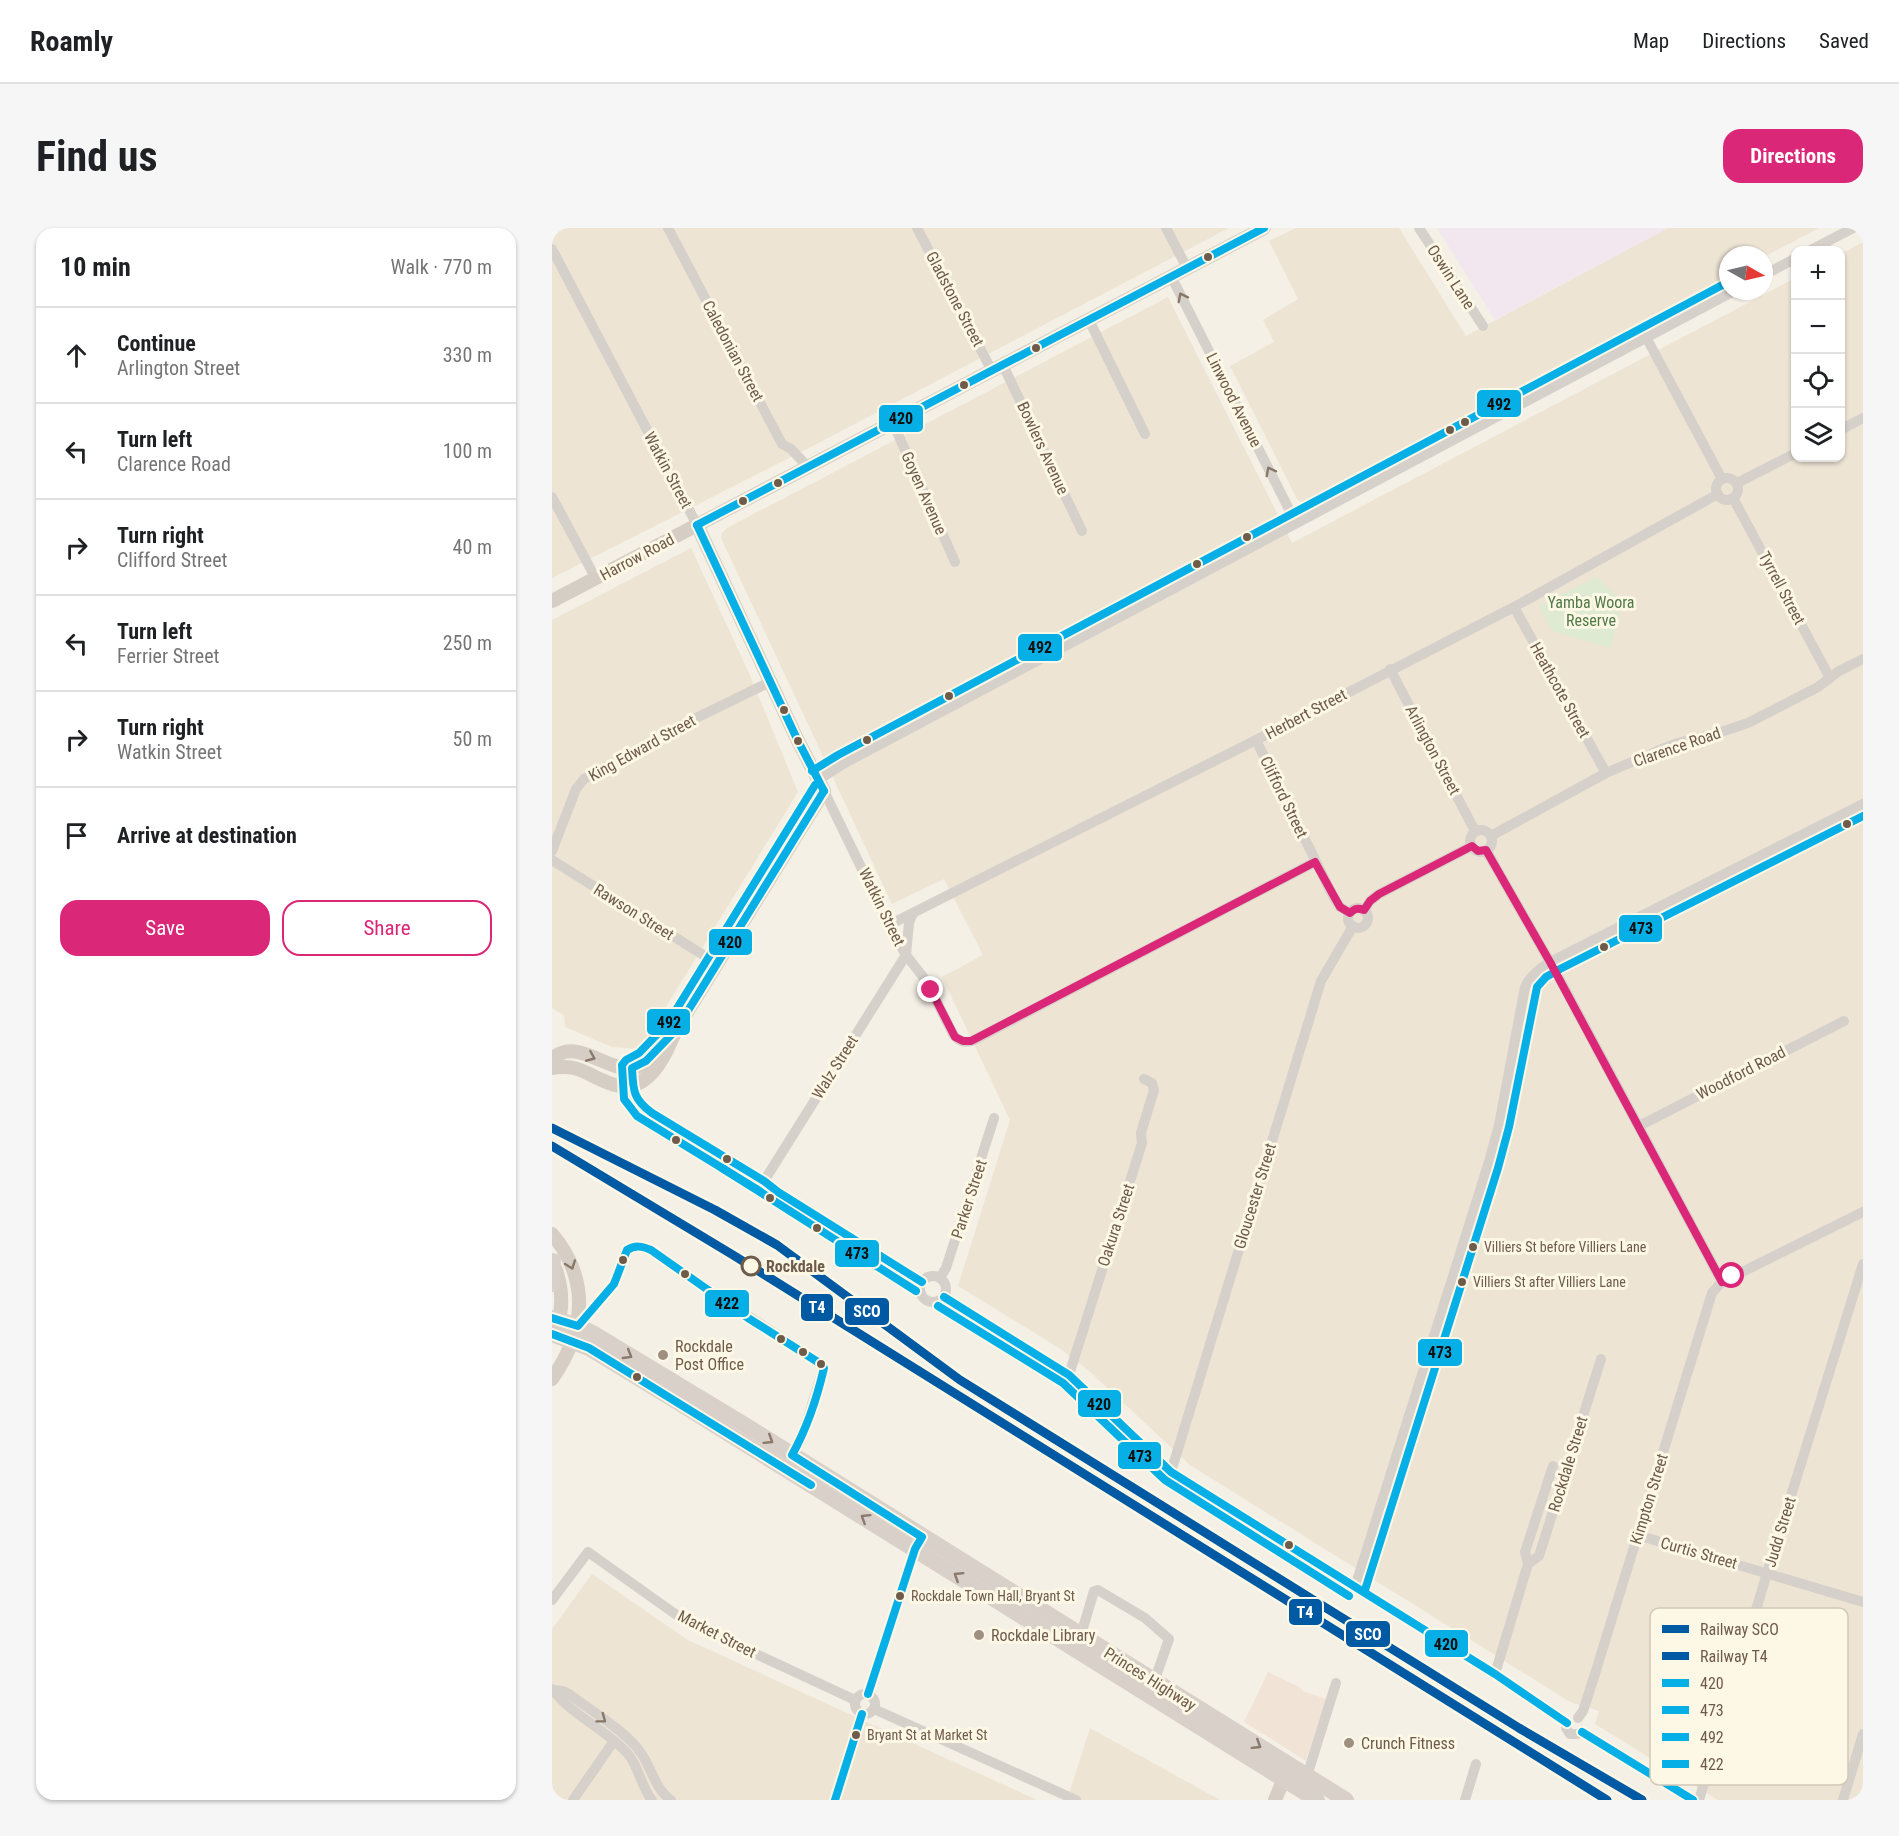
<!DOCTYPE html>
<meta charset="utf-8">
<style>
:root{--surface:#fff;--page:#f6f6f6;--text:#202124;--muted:#757577;--line:#e0e0e0;--accent:#db2777}
body{margin:0;font-family:"Roboto Condensed",sans-serif;background:var(--page);color:var(--text)}
.controls{position:absolute;right:18px;top:18px;display:grid;overflow:hidden;border-radius:12px;box-shadow:0 2px 4px #0004}
.controls button{width:54px;height:54px;display:grid;place-items:center;padding:0;border:0;border-bottom:2px solid var(--line);background:var(--surface);color:var(--text);font:30px sans-serif}
.compass{position:absolute;left:1167px;top:18px;width:54px;height:54px;border-radius:50%;background:var(--surface);box-shadow:0 2px 4px #0004;rotate:98deg}
.stop{position:absolute;width:18px;height:18px;margin:-14px;border:4px solid #db2777;border-radius:50%;background:#fff}
.stop.end{background:#db2777;border-color:#fff;box-shadow:0 2px 6px #0008}
.list{margin:0;padding:0;list-style:none}
h2{display:flex;justify-content:space-between;align-items:center;height:78px;margin:0;padding:0 24px;font-size:26px}
h2 small{font-size:20px;font-weight:400;color:var(--muted)}
.list li{display:grid;grid-template-columns:39px 1fr auto;gap:18px;align-items:center;box-sizing:border-box;height:96px;padding:0 24px;border-top:2px solid var(--line)}
.list b{display:block;font-size:22px;white-space:nowrap}
.list p{margin:0;font-size:20px;white-space:nowrap;color:var(--muted)}
.list em{font-size:20px;font-style:normal;color:var(--muted)}
.actions{display:flex;gap:12px;padding:18px 24px}
.actions a{flex:1;padding:14px 0;border:2px solid var(--accent);border-radius:18px;text-align:center;font-size:21px;color:var(--accent)}
.actions .main{background:var(--accent);color:#fff}
.icon{flex:none;width:33px;height:33px;fill:none;stroke:currentColor;stroke-width:2;stroke-linecap:round;stroke-linejoin:round}
.map{position:relative;flex:none;width:1311px;height:1572px;overflow:hidden;border-radius:18px}
header{display:flex;align-items:center;gap:36px;box-sizing:border-box;height:84px;padding:0 30px;background:var(--surface);border-bottom:2px solid var(--line)}
header strong{font-size:28px}
nav{display:flex;gap:33px;margin-inline-start:auto;font-size:21px}
.intro{display:flex;align-items:center;justify-content:space-between;box-sizing:border-box;height:144px;padding:0 36px}
h1{margin:0;font-size:42px}
.button{padding:15px 27px;border-radius:18px;background:var(--accent);color:#fff;font-size:21px;font-weight:700}
main{display:flex;gap:36px;padding:0 36px}
aside{flex:1;background:var(--surface);border-radius:18px;box-shadow:0 2px 4px #0004}
.map>svg:first-child{display:block}
</style>
<header>
<strong>Roamly</strong>
<nav><a>Map</a><a>Directions</a><a>Saved</a></nav>
</header>
<div class="intro"><h1>Find us</h1><a class="button">Directions</a></div>
<main>
<aside>
<h2>10 min<small>Walk · 770 m</small></h2>
<ul class="list">
<li><svg class="icon" aria-label="ahead" viewBox="0 0 24 24"><path d="M12 20V5M6 11l6-6 6 6"/></svg><div><b>Continue</b><p>Arlington Street</p></div><em>330 m</em></li>
<li><svg class="icon" aria-label="left" viewBox="0 0 24 24"><path d="M17 20v-9H6M10 6l-5 5 5 5"/></svg><div><b>Turn left</b><p>Clarence Road</p></div><em>100 m</em></li>
<li><svg class="icon" aria-label="right" viewBox="0 0 24 24"><path d="M7 20v-9h11M14 6l5 5-5 5"/></svg><div><b>Turn right</b><p>Clifford Street</p></div><em>40 m</em></li>
<li><svg class="icon" aria-label="left" viewBox="0 0 24 24"><path d="M17 20v-9H6M10 6l-5 5 5 5"/></svg><div><b>Turn left</b><p>Ferrier Street</p></div><em>250 m</em></li>
<li><svg class="icon" aria-label="right" viewBox="0 0 24 24"><path d="M7 20v-9h11M14 6l5 5-5 5"/></svg><div><b>Turn right</b><p>Watkin Street</p></div><em>50 m</em></li>
<li><svg class="icon" aria-label="arrive" viewBox="0 0 24 24"><path d="M6 21V4h12l-3 4 3 4H6"/></svg><div><b>Arrive at destination</b></div></li>
</ul>
<div class="actions"><a class="main">Save</a><a>Share</a></div>
</aside>
<div class="map">
<svg width="1311" height="1572" viewBox="0 0 1311 1572">
<rect width="100%" height="100%" fill="#f4f0e6"/>
<g fill="#ede4d4">
<path d="M 0,0 L 677,0 L 257,220 L 0,350 Z"/>
<path d="M 744,0 L 847,0 L 914,108 L 1116,0 L 1267,0 L 1212,29 L 1212,27 L 1176,27 L 1176,48 L 751,275 L 745,271 L 678,138 L 722,114 L 711,92 L 746,71 L 717,13 Z"/>
<path d="M 1311,14 L 1311,1572 L 1166,1572 L 1043,1496 L 1047,1483 L 1018,1474 L 638,1237 L 536,1142 L 507,1120 L 406,1058 L 458,892 L 390,749 L 431,727 L 392,651 L 340,676 L 169,310 L 170,305 L 175,300 L 616,69 L 740,315 L 1243,50 L 1244,230 L 1288,230 L 1289,26 Z"/>
<path d="M 139,320 L 197,445 L 246,564 L 88,821 L 60,819 L 13,799 L 12,787 L 0,780 L 0,392 Z"/>
<path d="M 40,1346 L 136,1412 L 485,1572 L 0,1572 L 0,1401 Z"/>
<path d="M 538,1500 L 668,1572 L 515,1572 Z"/>
</g>
<path fill="#f2e3d7" d="M 716,1444 L 749,1460 L 751,1463 L 774,1471 L 754,1533 L 692,1494 Z"/>
<path fill="#f2e6ef" d="M 885,0 L 1116,0 L 943,92 Z"/>
<path fill="#deead2" d="M 1044,349 L 1071,373 L 1058,420 L 1000,403 L 987,378 Z"/>
<g fill="none" stroke-linecap="round" stroke-linejoin="round">
<g stroke="#d6d0ca" stroke-width="10">
<path d="M 116,0 L 230,216 L 239,221 L 256,239"/>
<path d="M 365,0 L 440,143"/>
<path d="M 614,0 L 635,40"/>
<path d="M 867,0 L 931,98"/>
<path d="M 0,21 L 145,297"/>
<path d="M 1259,22 L 1301,0"/>
<path d="M 1212,47 L 1244,30"/>
<path d="M 619,48 L 744,295"/>
<path d="M 537,92 L 593,206"/>
<path d="M 1094,109 L 1170,251"/>
<path d="M 451,137 L 530,303"/>
<path d="M 341,195 L 403,334"/>
<path d="M 1288,202 L 1311,190"/>
<circle cx="1175" cy="261" r="11"/>
<path d="M 1185,255 L 1244,225"/>
<path d="M 0,269 L 44,351"/>
<path d="M 1181,270 L 1278,450"/>
<path d="M 962,379 L 1054,545"/>
<path d="M 838,441 L 923,603"/>
<path d="M 704,512 L 781,668 L 788,679 L 798,685"/>
<path d="M 266,552 L 291,536 L 1182,63"/>
<path d="M 272,563 L 341,705 L 354,727 L 375,754 L 401,806 C 406,813 414,816 422,812 L 763,634"/>
<circle cx="929" cy="613" r="11"/>
<path d="M 939,608 L 1054,545 L 1122,516 L 1169,504 L 1196,495 L 1266,459 L 1287,443 L 1311,431"/>
<path d="M 934,622 L 1006,748 L 1170,1054"/>
<path d="M 0,623 L 24,561 L 32,551 L 136,494 L 218,454"/>
<path d="M 0,632 L 164,735"/>
<circle cx="806" cy="690" r="10"/>
<path d="M 812,683 L 818,673 L 827,666 L 920,618"/>
<path d="M 337,697 L 704,512 L 962,379 L 1166,266"/>
<path d="M 80,840 L 82,868 L 92,880 L 212,953 L 226,964 L 370,1054"/>
<path d="M 1087,898 L 1292,793"/>
<path d="M 212,953 L 354,727 L 357,695 L 361,685"/>
<path d="M 119,1036 L 271,1138 L 271,1142 L 248,1214 L 238,1230"/>
<circle cx="381" cy="1061" r="13"/>
<path d="M 388,1050 L 394,1040 L 442,890"/>
<path d="M 392,1069 L 517,1147 L 619,1244 L 943,1446 L 1015,1495"/>
<path d="M 517,1147 L 590,915 L 589,905 L 602,862 L 600,855 L 592,851"/>
<path d="M 619,1244 L 769,753 L 801,698"/>
<path d="M 1085,1307 L 1311,1374"/>
<path d="M 976,1336 L 987,1328 L 1049,1131"/>
<path d="M 803,1359 L 936,937 L 947,897 L 973,759 C 980,744 994,736 1008,729 L 1311,576"/>
<path d="M 0,1372 L 36,1324 L 133,1393 L 303,1472"/>
<path d="M 528,1410 L 542,1363 L 546,1362 L 593,1390 L 617,1411 L 601,1457"/>
<path d="M 943,1446 L 976,1336 L 973,1324 L 1001,1238"/>
<path d="M 0,1461 C 20,1488 54,1501 76,1526 C 87,1539 89,1559 100,1572"/>
<path d="M 1,1462 L 11,1463 L 17,1466 C 38,1482 75,1504 89,1525 C 100,1541 103,1561 119,1572"/>
<circle cx="313" cy="1476" r="10"/>
<path d="M 316,1466 L 365,1317"/>
<path d="M 322,1481 L 524,1572"/>
<path d="M 1026,1490 L 1031,1483 L 1042,1449 L 1160,1065 L 1170,1054 L 1311,984"/>
<path d="M 1015,1495 L 1014,1500 L 1018,1506 L 1025,1506 L 1030,1504"/>
<path d="M 1030,1504 L 1141,1572"/>
<path d="M 755,1548 L 784,1455"/>
<path d="M 21,1572 L 62,1513"/>
<path d="M 283,1572 L 310,1486"/>
<path d="M 913,1572 L 924,1536"/>
<path d="M 1147,1572 L 1215,1345 L 1311,1036"/>
<path d="M 1291,1572 L 1311,1506"/>
</g>
<g stroke="#d6cec4" stroke-width="14">
<path d="M 0,373 L 712,0"/>
<path d="M 0,831 C 27,806 59,851 89,838 C 101,832 108,817 118,807"/>
<path d="M 0,840 C 29,836 32,846 57,855 C 95,870 112,830 124,802 L 272,563 L 245,511 L 145,297"/>
<path d="M 0,1006 C 39,1052 33,1104 0,1151"/>
<path d="M 4,1042 C 10,1060 11,1081 5,1099"/>
<path d="M 723,1572 L 735,1543"/>
</g>
<g stroke="#d9d0c9" stroke-width="16">
<path d="M 0,1056 L 1,1033"/>
<path d="M 0,1090 L 26,1098 L 44,1107 L 193,1197 L 794,1572"/>
<path d="M 0,1106 L 37,1120 L 124,1173 L 765,1572"/>
</g>
<defs>
<g id="bus-1">
<path d="M 145,297 L 712,0"/>
<path d="M 145,297 L 245,511 L 272,563"/>
<path d="M 272,563 L 124,802 L 94,833 L 80,840 C 81,862 81,871 100,885 L 212,953 L 226,964 L 370,1054"/>
<path d="M 392,1069 L 517,1147 L 619,1244 L 943,1446 L 1015,1495"/>
<path d="M 1030,1504 L 1141,1572"/>
</g>
<g id="bus-2">
<path d="M 170,940 L 364,1063"/>
<path d="M 386,1078 L 511,1155 L 613,1252 L 797,1368"/>
<path d="M 813,1362 L 946,940 L 957,899 L 985,759 L 994,749 L 1008,741 L 1311,588"/>
</g>
<g id="bus-3">
<path d="M 260,543 L 286,527 L 1176,54"/>
<path d="M 220,972 L 206,962 L 85,888 L 72,871 L 70,837 L 74,832 L 87,825 L 116,795 L 263,557"/>
</g>
<g id="bus-4">
<path d="M 0,1090 L 26,1098 L 62,1056 L 75,1022 C 83,1017 90,1018 99,1022 L 196,1090 L 269,1136 L 272,1140 C 265,1170 255,1200 240,1227 L 370,1309 L 363,1321 L 316,1466"/>
<path d="M 0,1106 L 37,1120 L 259,1257"/>
<path d="M 283,1572 L 310,1486"/>
</g>
</defs>
<use href="#bus-1" stroke="#fdf7e6" stroke-width="12"/>
<use href="#bus-2" stroke="#fdf7e6" stroke-width="12"/>
<use href="#bus-3" stroke="#fdf7e6" stroke-width="12"/>
<use href="#bus-4" stroke="#fdf7e6" stroke-width="12"/>
<use href="#bus-1" stroke="#06b0e7" stroke-width="8"/>
<use href="#bus-2" stroke="#06b0e7" stroke-width="8"/>
<use href="#bus-3" stroke="#06b0e7" stroke-width="8"/>
<use href="#bus-4" stroke="#06b0e7" stroke-width="8"/>
<defs>
<path id="rail-1" d="M 0,900 L 163,982 L 225,1017 L 408,1152 L 967,1500 L 1090,1572"/>
<path id="rail-2" d="M 0,918 L 181,1027 L 1055,1572"/>
</defs>
<use href="#rail-1" stroke="#fdf7e6" stroke-width="14"/>
<use href="#rail-2" stroke="#fdf7e6" stroke-width="14"/>
<use href="#rail-1" stroke="#005aa3" stroke-width="9"/>
<use href="#rail-2" stroke="#005aa3" stroke-width="9"/>
</g>
<defs><path id="oneway-chevron" d="M-2-3.5L2.5 0L-2 3.5" fill="none" stroke-width="1.6" stroke-linecap="round" stroke-linejoin="round" transform="scale(1.5)"/></defs>
<g stroke="#89786a">
<use href="#oneway-chevron" transform="translate(630 69) rotate(-117)"/>
<use href="#oneway-chevron" transform="translate(718 243) rotate(-117)"/>
<use href="#oneway-chevron" transform="translate(50 1491) rotate(37)"/>
</g>
<g stroke="#897868">
<use href="#oneway-chevron" transform="translate(39 829) rotate(23)"/>
<use href="#oneway-chevron" transform="translate(19 1037) rotate(70)"/>
</g>
<g stroke="#8a786a">
<use href="#oneway-chevron" transform="translate(76 1127) rotate(31)"/>
<use href="#oneway-chevron" transform="translate(217 1212) rotate(32)"/>
<use href="#oneway-chevron" transform="translate(313 1290) rotate(-148)"/>
<use href="#oneway-chevron" transform="translate(406 1348) rotate(-148)"/>
<use href="#oneway-chevron" transform="translate(705 1517) rotate(32)"/>
</g>
<g fill="none" stroke-linecap="round" stroke-linejoin="round">
<path stroke="#db2777" stroke-width="8" d="M 379,762 L 403,809 L 411,813 L 419,813 L 763,634 L 788,679 L 798,685 C 803,680 806,680 812,682 L 818,673 L 827,666 L 920,618 L 926,623 L 934,622 L 998,734 L 1170,1054 L 1180,1048"/>
</g>
<g fill="#6f5b4a" stroke="#fdf7e6" stroke-width="2">
<circle cx="656" cy="29" r="5"/>
<circle cx="484" cy="120" r="5"/>
<circle cx="412" cy="157" r="5"/>
<circle cx="913" cy="194" r="5"/>
<circle cx="898" cy="202" r="5"/>
<circle cx="226" cy="255" r="5"/>
<circle cx="191" cy="273" r="5"/>
<circle cx="695" cy="309" r="5"/>
<circle cx="645" cy="336" r="5"/>
<circle cx="397" cy="468" r="5"/>
<circle cx="232" cy="482" r="5"/>
<circle cx="315" cy="512" r="5"/>
<circle cx="246" cy="513" r="5"/>
<circle cx="1295" cy="596" r="5"/>
<circle cx="1052" cy="719" r="5"/>
<circle cx="124" cy="912" r="5"/>
<circle cx="175" cy="931" r="5"/>
<circle cx="218" cy="970" r="5"/>
<circle cx="265" cy="1000" r="5"/>
<circle cx="921" cy="1019" r="5"/>
<circle cx="71" cy="1032" r="5"/>
<circle cx="133" cy="1046" r="5"/>
<circle cx="910" cy="1054" r="5"/>
<circle cx="229" cy="1111" r="5"/>
<circle cx="251" cy="1124" r="5"/>
<circle cx="269" cy="1136" r="5"/>
<circle cx="85" cy="1149" r="5"/>
<circle cx="737" cy="1317" r="5"/>
<circle cx="348" cy="1368" r="5"/>
<circle cx="304" cy="1507" r="5"/>
</g>
<circle fill="#fdf7e6" stroke="#6f5b4a" stroke-width="3" cx="199" cy="1038" r="9"/>
<g fill="#9e8f81" stroke="#fdf7e6" stroke-width="2">
<circle cx="111" cy="1127" r="6"/>
<circle cx="427" cy="1407" r="6"/>
<circle cx="797" cy="1515" r="6"/>
</g>
<g text-anchor="middle" dominant-baseline="central" stroke-width="6" stroke-linejoin="round" paint-order="stroke">
<g font-size="14" fill="#6f5b4a" stroke="#fdf7e6" text-anchor="start">
<text x="932" y="1019">Villiers St before Villiers Lane</text>
<text x="921" y="1054">Villiers St after Villiers Lane</text>
<text x="359" y="1368">Rockdale Town Hall, Bryant St</text>
<text x="315" y="1507">Bryant St at Market St</text>
</g>
<g font-size="16" fill="#6f5b4a" stroke="#fdf7e6">
<text transform="translate(899 49) rotate(57)">Oswin Lane</text>
<text transform="translate(403 71) rotate(62)">Gladstone Street</text>
<text transform="translate(181 123) rotate(62)">Caledonian Street</text>
<text transform="translate(682 172) rotate(63)">Linwood Avenue</text>
<text transform="translate(491 220) rotate(65)">Bowlers Avenue</text>
<text transform="translate(116 242) rotate(62)">Watkin Street</text>
<text transform="translate(372 265) rotate(66)">Goyen Avenue</text>
<text transform="translate(85 329) rotate(-28)">Harrow Road</text>
<text transform="translate(1230 360) rotate(62)">Tyrrell Street</text>
<text transform="translate(1008 462) rotate(61)">Heathcote Street</text>
<text transform="translate(754 486) rotate(-28)">Herbert Street</text>
<text transform="translate(1125 519) rotate(-19)">Clarence Road</text>
<text transform="translate(90 520) rotate(-29)">King Edward Street</text>
<text transform="translate(881 522) rotate(62)">Arlington Street</text>
<text transform="translate(732 569) rotate(64)">Clifford Street</text>
<text transform="translate(330 679) rotate(64)">Watkin Street</text>
<text transform="translate(82 684) rotate(32)">Rawson Street</text>
<text transform="translate(283 839) rotate(-58)">Walz Street</text>
<text transform="translate(1189 845) rotate(-27)">Woodford Road</text>
<text transform="translate(703 968) rotate(-73)">Gloucester Street</text>
<text transform="translate(417 971) rotate(-72)">Parker Street</text>
<text transform="translate(564 997) rotate(-72)">Oakura Street</text>
<text transform="translate(1016 1236) rotate(-73)">Rockdale Street</text>
<text transform="translate(1097 1271) rotate(-73)">Kimpton Street</text>
<text transform="translate(1228 1304) rotate(-73)">Judd Street</text>
<text transform="translate(1147 1325) rotate(16)">Curtis Street</text>
<text transform="translate(165 1406) rotate(27)">Market Street</text>
<text transform="translate(598 1451) rotate(32)">Princes Highway</text>
</g>
<g font-size="16" fill="#507a46" stroke="#fdf7e6">
<text x="1039" y="374">Yamba Woora<tspan x="1039" dy="18">Reserve</tspan></text>
</g>
<g font-size="16" font-weight="bold" fill="#6f5b4a" stroke="#fdf7e6" text-anchor="start">
<text x="214" y="1038">Rockdale</text>
</g>
<g font-size="16" fill="#6f5b4a" stroke="#fdf7e6" text-anchor="start">
<text x="123" y="1118">Rockdale<tspan x="123" dy="18">Post Office</tspan></text>
<text x="439" y="1407">Rockdale Library</text>
<text x="809" y="1515">Crunch Fitness</text>
</g>
</g>
<rect x="1098" y="1380" width="198" height="177" rx="9" fill="#fdf7e6" stroke="#d2c8b7" stroke-width="1.5"/>
<rect x="1110" y="1397" width="27" height="8" fill="#005aa3"/>
<rect x="1110" y="1424" width="27" height="8" fill="#005aa3"/>
<rect x="1110" y="1451" width="27" height="8" fill="#06b0e7"/>
<rect x="1110" y="1478" width="27" height="8" fill="#06b0e7"/>
<rect x="1110" y="1505" width="27" height="8" fill="#06b0e7"/>
<rect x="1110" y="1532" width="27" height="8" fill="#06b0e7"/>
<g font-size="16" fill="#6f5b4a">
<text x="1148" y="1407">Railway SCO</text>
<text x="1148" y="1434">Railway T4</text>
<text x="1148" y="1461">420</text>
<text x="1148" y="1488">473</text>
<text x="1148" y="1515">492</text>
<text x="1148" y="1542">422</text>
</g>
<g stroke="#fdf7e6" stroke-width="2">
<rect x="924" y="161" width="46" height="29" rx="6" fill="#06b0e7"/>
<rect x="326" y="176" width="46" height="29" rx="6" fill="#06b0e7"/>
<rect x="465" y="405" width="46" height="29" rx="6" fill="#06b0e7"/>
<rect x="1066" y="686" width="45" height="29" rx="6" fill="#06b0e7"/>
<rect x="156" y="700" width="45" height="28" rx="6" fill="#06b0e7"/>
<rect x="94" y="780" width="45" height="28" rx="6" fill="#06b0e7"/>
<rect x="282" y="1011" width="46" height="29" rx="6" fill="#06b0e7"/>
<rect x="152" y="1061" width="46" height="29" rx="6" fill="#06b0e7"/>
<rect x="248" y="1065" width="34" height="29" rx="6" fill="#005aa3"/>
<rect x="292" y="1069" width="46" height="29" rx="6" fill="#005aa3"/>
<rect x="865" y="1110" width="46" height="29" rx="6" fill="#06b0e7"/>
<rect x="525" y="1161" width="45" height="29" rx="6" fill="#06b0e7"/>
<rect x="565" y="1213" width="45" height="29" rx="6" fill="#06b0e7"/>
<rect x="736" y="1370" width="35" height="28" rx="6" fill="#005aa3"/>
<rect x="793" y="1392" width="46" height="28" rx="6" fill="#005aa3"/>
<rect x="872" y="1401" width="45" height="29" rx="6" fill="#06b0e7"/>
</g>
<g font-size="16" text-anchor="middle" font-weight="bold" fill="#fff">
<text x="265" y="1085">T4</text>
<text x="315" y="1089">SCO</text>
<text x="753" y="1390">T4</text>
<text x="816" y="1412">SCO</text>
</g>
<g font-size="16" text-anchor="middle" font-weight="bold" fill="#111">
<text x="947" y="182">492</text>
<text x="349" y="196">420</text>
<text x="488" y="425">492</text>
<text x="1089" y="706">473</text>
<text x="178" y="720">420</text>
<text x="117" y="800">492</text>
<text x="305" y="1031">473</text>
<text x="175" y="1081">422</text>
<text x="888" y="1130">473</text>
<text x="547" y="1182">420</text>
<text x="588" y="1234">473</text>
<text x="894" y="1422">420</text>
</g>
</svg>
<div class="controls">
<button>+</button>
<button>−</button>
<button><svg class="icon" aria-label="locate" viewBox="0 0 24 24"><circle cx="12" cy="12" r="6"/><path d="M12 2v4M12 18v4M2 12h4M18 12h4"/></svg></button>
<button><svg class="icon" aria-label="layers" viewBox="0 0 24 24"><path d="M12 4l9 5-9 5-9-5zM3 14l9 5 9-5"/></svg></button>
</div>
<svg class="compass" viewBox="-18 -18 36 36"><path d="M0-13l5 13h-10z" fill="#e53935"/><path d="M0 13l5-13h-10z" fill="#757577"/></svg>
<div class="stop" style="left:1180px;top:1048px"></div>
<div class="stop end" style="left:379px;top:762px"></div>
</div>
</main>
